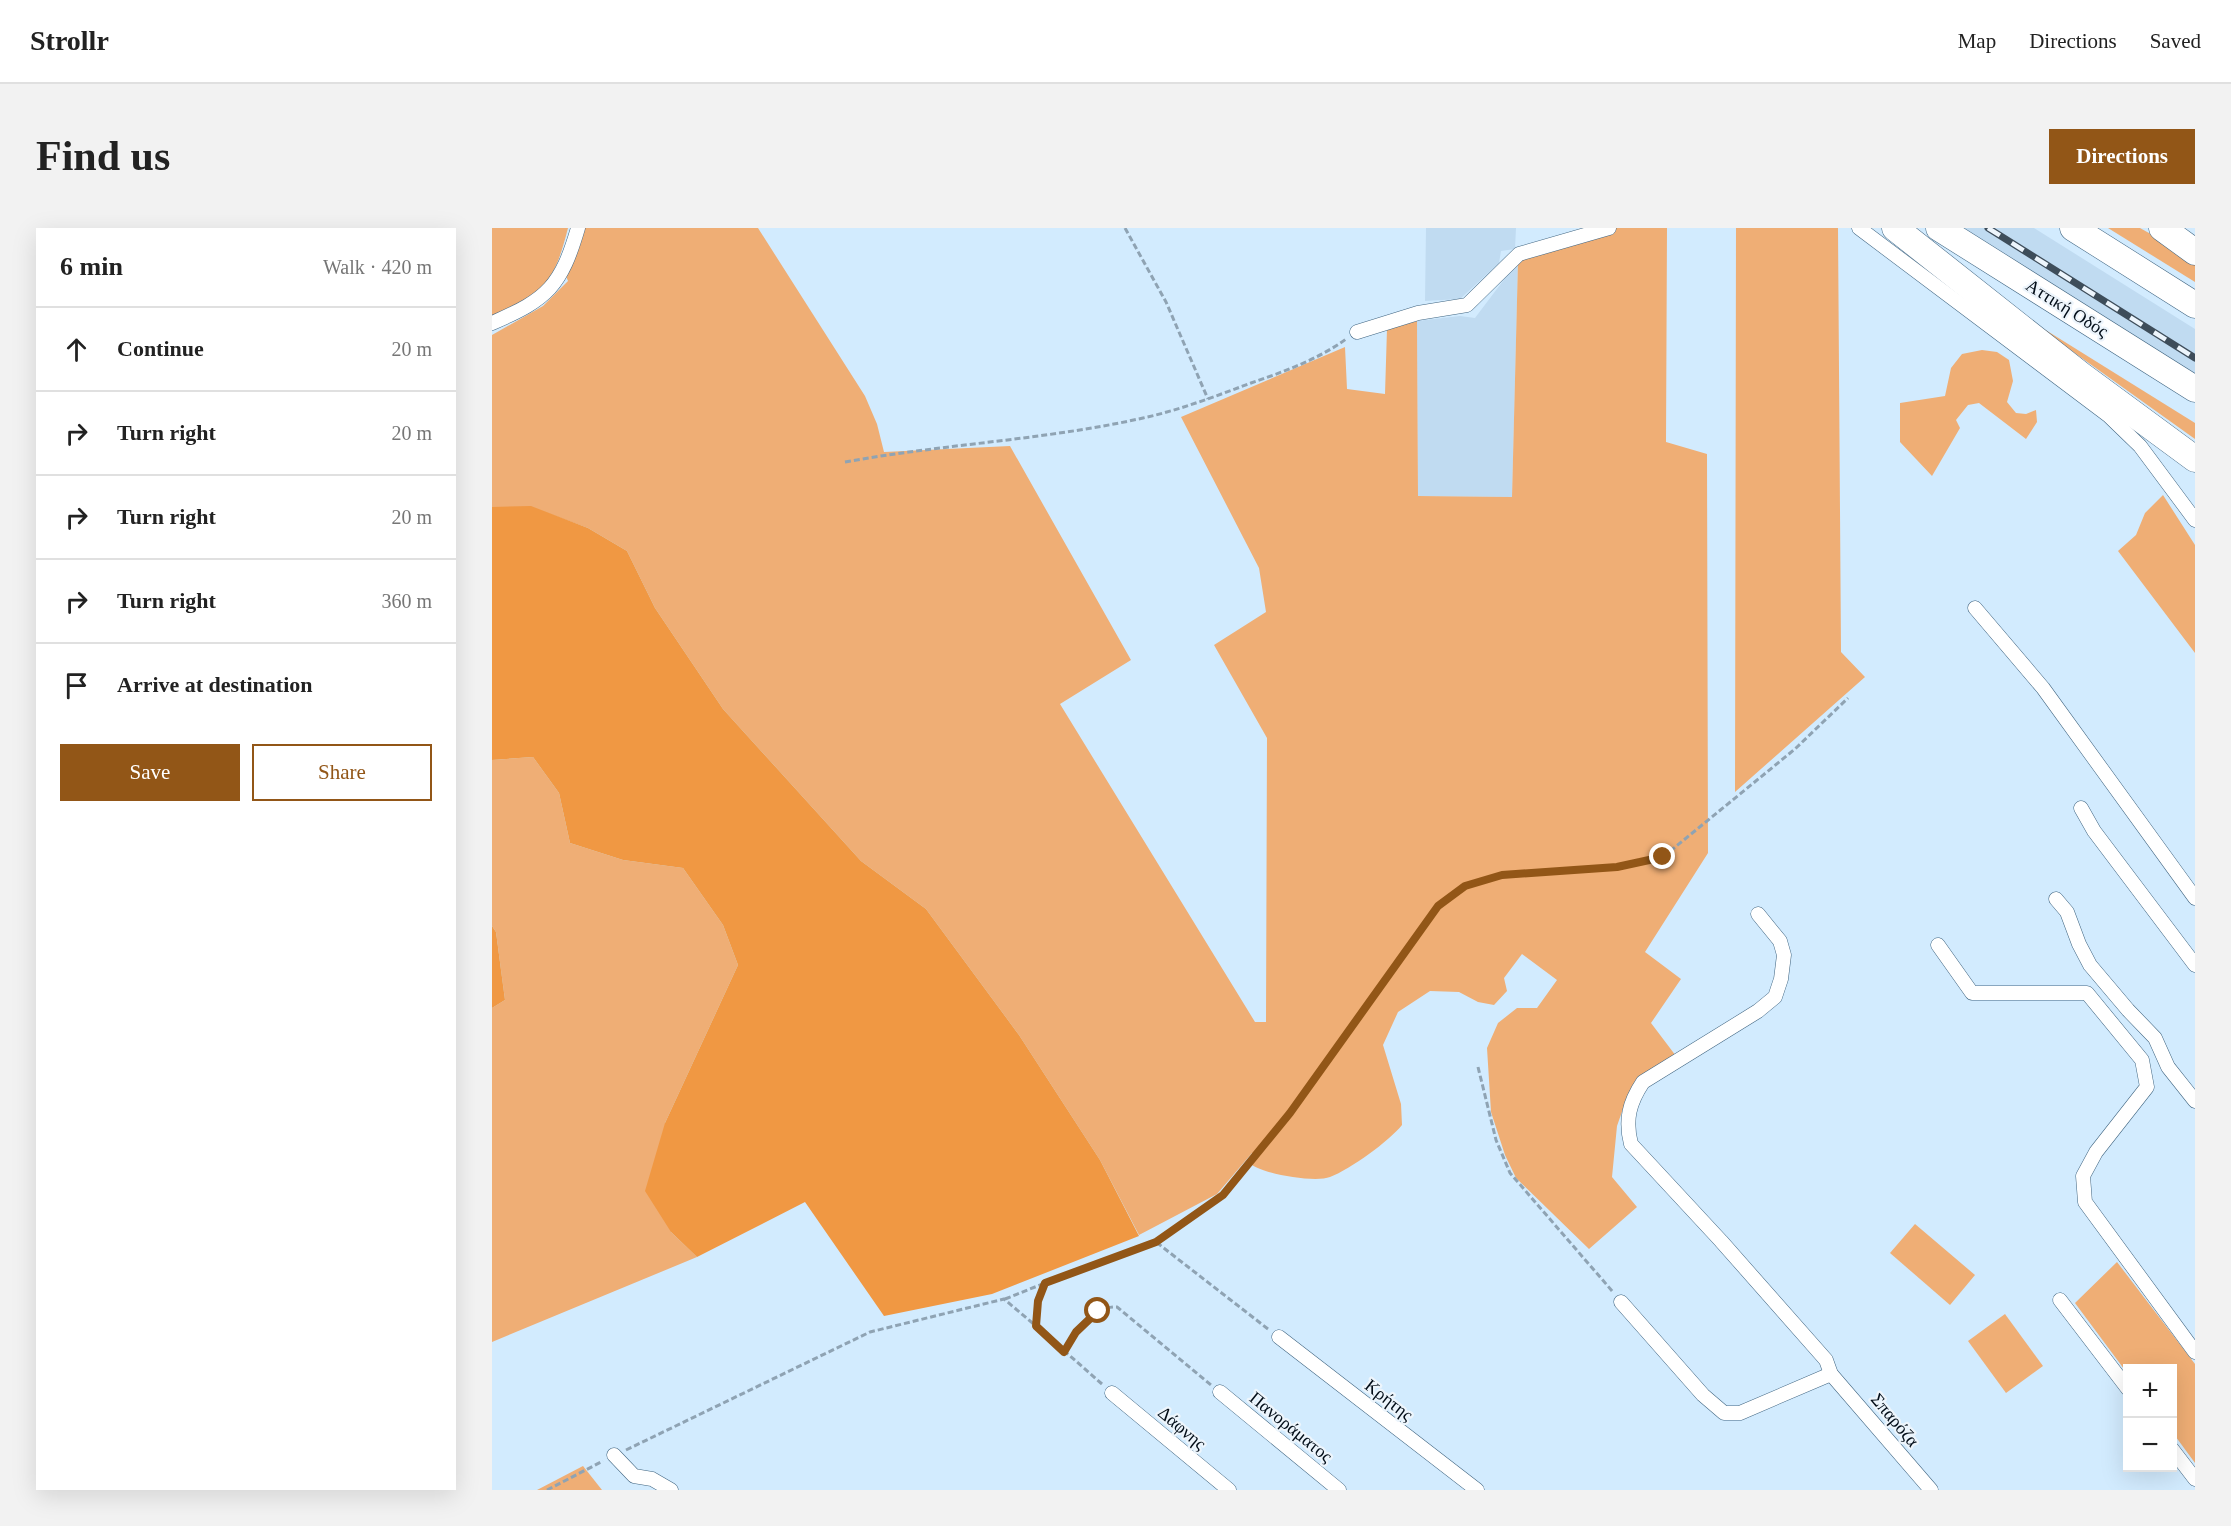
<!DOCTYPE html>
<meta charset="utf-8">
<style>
:root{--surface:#fff;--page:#f2f2f2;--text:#222;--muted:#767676;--line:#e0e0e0;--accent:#925617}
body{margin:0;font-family:Georgia,serif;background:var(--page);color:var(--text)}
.controls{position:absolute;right:18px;bottom:18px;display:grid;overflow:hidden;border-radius:0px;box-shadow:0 6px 24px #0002}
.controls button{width:54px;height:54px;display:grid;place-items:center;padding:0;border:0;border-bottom:2px solid var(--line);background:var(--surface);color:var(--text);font:30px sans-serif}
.stop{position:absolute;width:18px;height:18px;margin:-14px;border:4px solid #925617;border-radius:50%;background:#fff}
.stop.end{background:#925617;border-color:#fff;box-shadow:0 2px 6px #0008}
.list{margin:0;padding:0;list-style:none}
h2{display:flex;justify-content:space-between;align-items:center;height:78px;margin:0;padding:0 24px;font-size:26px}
h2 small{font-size:20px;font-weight:400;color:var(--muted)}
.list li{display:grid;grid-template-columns:39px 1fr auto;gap:18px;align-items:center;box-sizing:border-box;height:84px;padding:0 24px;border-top:2px solid var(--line)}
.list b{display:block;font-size:22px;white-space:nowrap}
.list em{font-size:20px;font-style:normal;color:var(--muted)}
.actions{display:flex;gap:12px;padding:18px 24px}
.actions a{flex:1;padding:14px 0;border:2px solid var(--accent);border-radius:0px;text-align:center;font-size:21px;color:var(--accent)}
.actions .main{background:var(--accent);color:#fff}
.icon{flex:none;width:33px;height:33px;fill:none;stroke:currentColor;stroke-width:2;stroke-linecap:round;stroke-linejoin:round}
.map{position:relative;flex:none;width:1703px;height:1262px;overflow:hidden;border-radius:0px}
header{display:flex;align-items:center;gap:36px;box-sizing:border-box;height:84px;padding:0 30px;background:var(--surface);border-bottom:2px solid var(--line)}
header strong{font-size:28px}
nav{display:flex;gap:33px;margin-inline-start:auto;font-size:21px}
.intro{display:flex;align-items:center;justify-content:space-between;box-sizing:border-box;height:144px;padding:0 36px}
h1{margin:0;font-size:42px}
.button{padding:15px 27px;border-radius:0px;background:var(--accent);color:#fff;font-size:21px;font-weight:700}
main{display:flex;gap:36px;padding:0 36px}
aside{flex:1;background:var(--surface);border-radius:0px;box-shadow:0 6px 24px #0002}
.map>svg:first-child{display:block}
</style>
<header>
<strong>Strollr</strong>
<nav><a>Map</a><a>Directions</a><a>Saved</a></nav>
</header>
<div class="intro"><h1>Find us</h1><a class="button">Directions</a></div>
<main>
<aside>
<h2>6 min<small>Walk · 420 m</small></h2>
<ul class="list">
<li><svg class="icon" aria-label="ahead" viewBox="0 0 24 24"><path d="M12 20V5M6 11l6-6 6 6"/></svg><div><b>Continue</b></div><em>20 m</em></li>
<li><svg class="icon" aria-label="right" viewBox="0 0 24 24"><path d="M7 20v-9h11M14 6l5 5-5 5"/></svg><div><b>Turn right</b></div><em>20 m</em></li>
<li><svg class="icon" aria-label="right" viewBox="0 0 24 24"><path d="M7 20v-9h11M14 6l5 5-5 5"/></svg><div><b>Turn right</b></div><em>20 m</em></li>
<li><svg class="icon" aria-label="right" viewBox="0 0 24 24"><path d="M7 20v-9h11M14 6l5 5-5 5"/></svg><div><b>Turn right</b></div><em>360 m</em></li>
<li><svg class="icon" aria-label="arrive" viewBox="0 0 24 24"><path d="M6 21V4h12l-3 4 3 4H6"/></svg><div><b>Arrive at destination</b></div></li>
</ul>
<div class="actions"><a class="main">Save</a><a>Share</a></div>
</aside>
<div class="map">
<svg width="1703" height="1262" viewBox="0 0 1703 1262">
<rect width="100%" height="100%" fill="#d2ebfe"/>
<g fill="#c0dbf1">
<path d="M 934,0 L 1024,0 L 1023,21 L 1009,23 L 1007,35 L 968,71 L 933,73 Z"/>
<path d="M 1466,0 L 1542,0 L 1703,101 L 1703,148 Z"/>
<path d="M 1026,33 L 1020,269 L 926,268 L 925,93 L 968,88 L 983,90 Z"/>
</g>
<g fill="#efae75">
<path d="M 0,0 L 76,0 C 61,59 52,62 0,89 Z"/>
<path d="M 89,0 L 266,0 L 373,168 L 385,196 L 392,224 L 518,218 L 639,432 L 568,476 L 763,794 L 774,794 L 775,510 L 722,417 L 774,384 L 767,340 L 689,189 L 853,119 L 855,161 L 893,166 L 895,101 L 925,93 L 926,268 L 1020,269 L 1026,33 L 1039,26 L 1124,0 L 1175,0 L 1174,214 L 1215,226 L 1216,625 L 1153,724 L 1189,751 L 1159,795 L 1184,828 L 1133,875 L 1125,898 L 1120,949 L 1145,979 L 1097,1021 L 1024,950 L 1013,927 L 999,884 L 995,820 L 1006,795 L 1025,780 L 1045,780 L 1065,752 L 1030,726 L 1012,750 L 1015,763 L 1002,777 L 986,774 L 967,764 L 938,763 L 906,784 L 891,817 L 909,876 L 910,897 C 897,913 859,941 838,949 C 823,955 773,946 760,937 L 760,925 L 725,966 L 647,1007 L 608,932 L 527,807 L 434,681 L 369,633 L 231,481 L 163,380 L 135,323 L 96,300 L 39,279 L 0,279 L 0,107 L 51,78 L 76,53 L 74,48 Z"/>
<path d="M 1244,0 L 1346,0 L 1349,424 L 1373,449 L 1243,564 Z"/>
<path d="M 1616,0 L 1648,0 L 1703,31 L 1703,54 Z"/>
<path d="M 1531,88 L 1703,195 L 1703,211 Z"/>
<path d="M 1490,122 L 1505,124 L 1517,132 L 1521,153 L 1515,174 L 1524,185 L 1534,186 L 1544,182 L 1545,194 L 1534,211 L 1487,175 L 1476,177 L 1464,192 L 1468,200 L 1440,248 L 1408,214 L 1408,175 L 1453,168 L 1459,140 L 1470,126 Z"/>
<path d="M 1671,267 L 1703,317 L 1703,425 L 1626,323 L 1644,307 L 1653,285 Z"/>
<path d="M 41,529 L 67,565 L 78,615 L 131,632 L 191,640 L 231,697 L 246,737 L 173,895 L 179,1004 L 205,1029 L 0,1114 L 0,780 L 13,772 L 4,704 L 0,698 L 0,532 Z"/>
<path d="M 1423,996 L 1483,1047 L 1458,1077 L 1398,1025 Z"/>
<path d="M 1625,1034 L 1703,1136 L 1703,1235 L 1681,1205 L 1680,1140 L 1636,1140 L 1635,1145 L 1583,1075 Z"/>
<path d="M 1513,1086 L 1551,1138 L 1514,1165 L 1476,1113 Z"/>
<path d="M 91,1238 L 110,1262 L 45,1262 Z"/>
</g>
<g fill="#f09843">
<path d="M 39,278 L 96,300 L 135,323 L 163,380 L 231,481 L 369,633 L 434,681 L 527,807 L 608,932 L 647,1008 L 500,1066 L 392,1088 L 313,974 L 205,1029 L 179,1004 L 153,963 L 173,895 L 246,737 L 231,697 L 191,640 L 131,632 L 78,615 L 67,565 L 41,529 L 0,532 L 0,279 Z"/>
<path d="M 0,698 L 4,704 L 13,772 L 0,780 Z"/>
</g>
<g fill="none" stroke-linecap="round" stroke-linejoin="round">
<defs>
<g id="minor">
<path d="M 1367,0 L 1617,188 L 1648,218 L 1703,292"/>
<path d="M 0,95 C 56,71 69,58 86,0"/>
<path d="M 865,104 L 926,85 L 975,77 L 1027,26 L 1117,0"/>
<path d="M 1483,380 L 1551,460 L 1703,670"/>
<path d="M 1589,580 L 1602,603 L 1703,737"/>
<path d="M 1564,671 L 1575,684 L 1587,716 L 1598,737 L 1636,782 L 1663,810 L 1676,839 L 1703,873"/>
<path d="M 1266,686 L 1288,713 L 1292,727 L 1289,751 L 1283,769 L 1266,783 L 1151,854 C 1137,875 1133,892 1139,916 L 1229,1013 L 1334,1132 L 1339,1146 L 1439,1262"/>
<path d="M 1446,717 L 1480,765 L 1595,765 L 1650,832 L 1655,859 L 1604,924 L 1591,948 L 1593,974 L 1703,1124"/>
<path d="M 1568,1072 L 1636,1161"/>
<path d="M 1129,1074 L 1211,1167 L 1232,1185 L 1248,1185 L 1339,1146"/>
<path d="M 787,1109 L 985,1262"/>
<path d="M 728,1164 L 847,1262"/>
<path d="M 620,1165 L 737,1262"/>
<path d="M 1680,1221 L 1703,1251"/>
<path d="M 122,1227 L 142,1248 L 160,1251 L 179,1262"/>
</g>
<g id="motorway">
<path d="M 1403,0 L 1589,147 L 1703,231"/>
<path d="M 1447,0 L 1703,161"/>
<path d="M 1581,0 L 1703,77"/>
<path d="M 1670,0 L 1703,24"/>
</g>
</defs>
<use href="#minor" stroke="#406581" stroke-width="15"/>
<use href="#motorway" stroke="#406581" stroke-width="27"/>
<g stroke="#8fa3b3" stroke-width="3" stroke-dasharray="6 3" stroke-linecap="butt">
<path d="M 633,0 L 674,74 L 716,171"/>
<path d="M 353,234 C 452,216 553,212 651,190 C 688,182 724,168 759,155 C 791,144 827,131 854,111"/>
<path d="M 986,839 L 1004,912 L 1018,945 L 1121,1064"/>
<path d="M 513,1071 L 553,1055"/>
<path d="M 776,1101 L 664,1014 L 731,967 L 798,885 L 946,678 L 973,658 L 1010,647 L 1125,640 L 1171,629 L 1303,521 L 1356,470"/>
<path d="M 572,1124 C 583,1105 600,1078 625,1079 L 719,1157"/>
<path d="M 610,1156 L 544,1098 L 546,1073 L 553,1055 L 664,1014"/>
<path d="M 134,1222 L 378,1104 L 512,1071 L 544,1098"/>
<path d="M 55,1262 L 111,1233"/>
</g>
<use href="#minor" stroke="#fff" stroke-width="14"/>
<use href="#motorway" stroke="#fff" stroke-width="26"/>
<defs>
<path id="rail" d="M 1496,0 L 1703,130"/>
</defs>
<use href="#rail" stroke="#3e4d5a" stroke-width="7"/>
<use href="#rail" stroke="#edf5fc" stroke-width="4.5" stroke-dasharray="14" stroke-linecap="butt"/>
</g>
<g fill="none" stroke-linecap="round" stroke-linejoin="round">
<path stroke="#925617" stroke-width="8" d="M 606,1083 L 584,1104 L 572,1124 L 544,1098 L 546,1073 L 553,1055 L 664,1014 L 731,967 L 798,885 L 946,678 L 973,658 L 1010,647 L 1125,639 L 1171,629"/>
</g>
<g text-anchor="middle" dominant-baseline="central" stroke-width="4.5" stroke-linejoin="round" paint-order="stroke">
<g font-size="18" fill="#020d18" stroke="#edf5fc">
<text transform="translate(1575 80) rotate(32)">Αττική Οδός</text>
<text transform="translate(897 1172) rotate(38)">Κρήτης</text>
<text transform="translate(1403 1192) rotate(50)">Σπαρόζα</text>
<text transform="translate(799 1199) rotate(39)">Πανοράματος</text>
<text transform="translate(690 1200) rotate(40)">Δάφνης</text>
</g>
</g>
</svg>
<div class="controls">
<button>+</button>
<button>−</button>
</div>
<div class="stop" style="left:606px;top:1083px"></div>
<div class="stop end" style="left:1171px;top:629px"></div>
</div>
</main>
